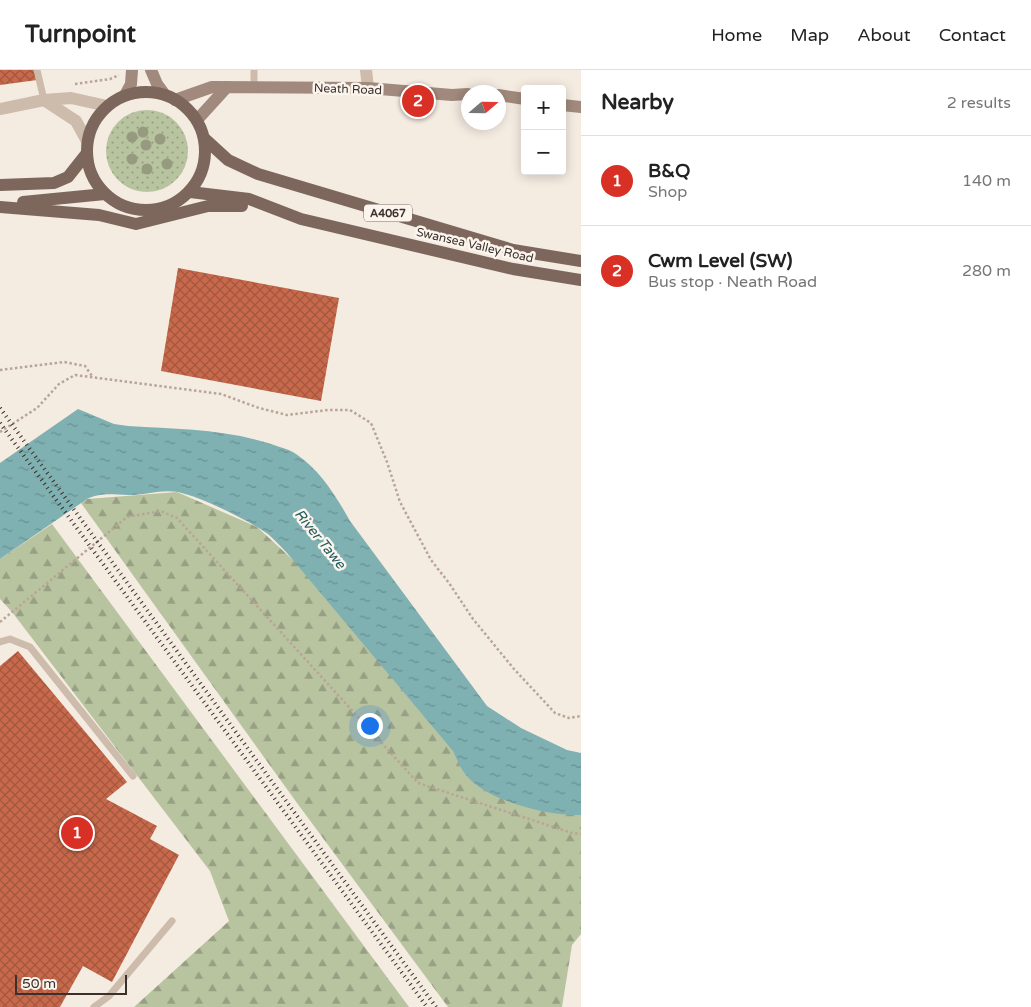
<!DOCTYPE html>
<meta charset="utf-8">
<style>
:root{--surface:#fff;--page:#f2f2f2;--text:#222;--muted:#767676;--line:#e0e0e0;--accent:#d93025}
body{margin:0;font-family:"Varela Round",sans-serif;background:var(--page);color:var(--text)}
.controls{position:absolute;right:15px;top:15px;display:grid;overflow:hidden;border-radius:5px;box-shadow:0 2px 12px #0003}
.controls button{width:45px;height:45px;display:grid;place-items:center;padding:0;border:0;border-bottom:1px solid var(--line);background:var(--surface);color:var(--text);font:25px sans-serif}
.compass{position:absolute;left:461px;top:15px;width:45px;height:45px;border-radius:50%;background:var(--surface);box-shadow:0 2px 12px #0003;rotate:70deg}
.scale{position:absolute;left:15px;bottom:12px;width:112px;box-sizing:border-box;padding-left:5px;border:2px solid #3b302b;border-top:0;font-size:14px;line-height:18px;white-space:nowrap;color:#3b302b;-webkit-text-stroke:4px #fbf5ee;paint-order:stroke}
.you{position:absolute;left:369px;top:655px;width:18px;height:18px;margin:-12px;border:4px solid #fff;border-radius:50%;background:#1a73e8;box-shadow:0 0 0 8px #1a73e833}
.badge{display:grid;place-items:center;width:32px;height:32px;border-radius:50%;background:var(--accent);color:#fff;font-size:16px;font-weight:700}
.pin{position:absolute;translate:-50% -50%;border:2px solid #fff;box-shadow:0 1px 5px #0006}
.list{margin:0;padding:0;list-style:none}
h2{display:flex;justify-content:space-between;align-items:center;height:65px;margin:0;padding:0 20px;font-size:21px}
h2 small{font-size:16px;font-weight:400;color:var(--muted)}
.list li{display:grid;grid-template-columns:32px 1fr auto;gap:15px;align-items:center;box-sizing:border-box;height:90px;padding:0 20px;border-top:1px solid var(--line)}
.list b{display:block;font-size:19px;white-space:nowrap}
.list p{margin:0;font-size:16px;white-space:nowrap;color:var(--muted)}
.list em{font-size:16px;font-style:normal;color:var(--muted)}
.map{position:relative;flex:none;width:581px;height:937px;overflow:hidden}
header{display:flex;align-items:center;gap:30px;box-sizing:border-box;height:70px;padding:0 25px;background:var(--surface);border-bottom:1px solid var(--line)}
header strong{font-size:24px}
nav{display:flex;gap:28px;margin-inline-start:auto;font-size:18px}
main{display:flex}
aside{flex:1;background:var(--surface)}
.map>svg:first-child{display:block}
</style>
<header>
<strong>Turnpoint</strong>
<nav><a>Home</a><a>Map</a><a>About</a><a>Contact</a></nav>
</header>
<main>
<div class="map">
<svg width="581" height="937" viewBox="0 0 581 937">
<defs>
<pattern id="grass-dots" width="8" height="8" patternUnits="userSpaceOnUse" patternTransform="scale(1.25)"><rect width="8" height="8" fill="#b8c4a0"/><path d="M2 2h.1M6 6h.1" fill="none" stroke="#97a083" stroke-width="1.8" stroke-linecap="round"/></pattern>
<pattern id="forest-firs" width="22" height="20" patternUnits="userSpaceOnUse" patternTransform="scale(1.25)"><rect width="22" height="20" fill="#b8c4a0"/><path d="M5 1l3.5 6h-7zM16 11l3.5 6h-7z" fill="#97a083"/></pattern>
<pattern id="water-ripples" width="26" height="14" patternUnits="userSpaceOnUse" patternTransform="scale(1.25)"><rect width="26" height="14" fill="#7fb0b2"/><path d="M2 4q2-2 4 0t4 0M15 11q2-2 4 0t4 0" fill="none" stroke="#699091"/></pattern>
<pattern id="building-cross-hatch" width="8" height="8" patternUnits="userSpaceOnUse" patternTransform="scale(1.25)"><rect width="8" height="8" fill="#c8694b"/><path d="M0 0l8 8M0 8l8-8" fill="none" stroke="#a4573f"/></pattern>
</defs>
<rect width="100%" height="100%" fill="#f4ebe1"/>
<circle fill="url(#grass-dots)" cx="147" cy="81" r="41"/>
<g fill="url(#forest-firs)">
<path d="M 177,422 L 257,457 L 572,745 L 581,745 L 581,864 L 572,875 L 562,937 L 448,937 L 297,733 L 81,433 L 87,429 Z"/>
<path d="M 52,454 L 409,937 L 134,937 L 229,851 L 210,801 L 12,542 L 0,529 L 0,489 Z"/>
</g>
<path fill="url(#water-ripples)" d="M 78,339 L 114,354 L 128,356 C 177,359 225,359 271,374 C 279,377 289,379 296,384 C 320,400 336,426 350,451 L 487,636 L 521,658 L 567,680 L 581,683 L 581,745 C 549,746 486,731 466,705 C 460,698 457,689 453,681 L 287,483 C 281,477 275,470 268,464 C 248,450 201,427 178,422 C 162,419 145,425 128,425 C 112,425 103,422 87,429 L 0,489 L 0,393 Z"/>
<g fill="url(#building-cross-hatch)">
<path d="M 0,0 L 36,0 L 37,10 L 0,15 Z"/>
<path d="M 178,198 L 339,228 L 321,331 L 161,301 Z"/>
<path d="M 18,581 L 127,712 L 106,729 L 157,756 L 150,769 L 179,785 L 112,912 L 83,896 L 60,937 L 0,937 L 0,596 Z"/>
</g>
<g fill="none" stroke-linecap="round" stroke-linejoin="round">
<g stroke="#b9a596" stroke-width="2.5" stroke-dasharray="2.5 2.5" stroke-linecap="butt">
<path d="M 75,14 L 110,9 L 119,5"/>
<path d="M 0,300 L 64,292 L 85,296 L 92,306"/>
<path d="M 0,362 L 37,338 L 59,314 L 75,305 L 221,324 L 259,338 L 287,345 L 328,340 L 350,340 L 371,353 L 387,392 L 400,432 L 431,490 L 449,513 L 473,549 L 514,599 L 555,643 L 569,648 L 581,646"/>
<path d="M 0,552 L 127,447 L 161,441 L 177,448 L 418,713 L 572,763 L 581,764"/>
</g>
<g stroke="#cdbbac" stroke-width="7">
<path d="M 37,0 L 44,30"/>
<path d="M 254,17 L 254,0"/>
<path d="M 0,572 L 10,569 L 30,577 L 133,706"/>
<path d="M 94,937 L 109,926 L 172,851"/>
</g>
<g stroke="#cdbbac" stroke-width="12">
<path d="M 366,0 L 368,18"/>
<path d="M 44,30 L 76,51 L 87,71"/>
<path d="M 0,39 L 44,30 L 71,28 L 107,36"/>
</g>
<g stroke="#a18a7d" stroke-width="12">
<path d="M 151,0 L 157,14 L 165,25"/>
<path d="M 125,25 L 131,14 L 132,0"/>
<path d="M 498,25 L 525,29"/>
<path d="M 175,30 L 212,17 L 368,18 L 452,25 L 468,24"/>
<path d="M 562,35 L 581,37"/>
<path d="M 197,50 L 227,17"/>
</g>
<g stroke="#7d675c" stroke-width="12">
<circle cx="146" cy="81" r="59"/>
<path d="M 205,69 L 228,90 L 258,104 L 513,180 L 581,191"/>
<path d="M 0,115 L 54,113 L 68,107 L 87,83"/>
<path d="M 190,122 L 249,129 L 301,149 L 513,199 L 581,210"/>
<path d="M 23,132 L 105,124"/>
<path d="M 0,137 L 99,145 L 136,154 L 208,136 L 242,136"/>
</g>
<g stroke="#3b302b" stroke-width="4" stroke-dasharray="1 4" stroke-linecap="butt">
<path d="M 0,338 L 436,937"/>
<path d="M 0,353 L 427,937"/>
</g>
</g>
<g fill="#969b7f">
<circle cx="143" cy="62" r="5.5"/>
<circle cx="132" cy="67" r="5.5"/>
<circle cx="160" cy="69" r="5.5"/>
<circle cx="146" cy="75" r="5.5"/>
<circle cx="132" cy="89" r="5.5"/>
<circle cx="167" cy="94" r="5.5"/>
<circle cx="147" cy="99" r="5.5"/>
</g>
<g text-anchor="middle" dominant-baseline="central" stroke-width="5" stroke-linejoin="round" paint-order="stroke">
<rect fill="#fbf5ee" stroke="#756b66" stroke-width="1" x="364" y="134.5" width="48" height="17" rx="4"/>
<g font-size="11" font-weight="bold" fill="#3b302b">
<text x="388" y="143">A4067</text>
</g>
<g font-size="12" fill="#3b302b" stroke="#fbf5ee">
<text transform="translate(348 19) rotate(2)">Neath Road</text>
<text transform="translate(475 175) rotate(13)">Swansea Valley Road</text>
</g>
<g font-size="14" font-style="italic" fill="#1f5a5e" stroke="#fbf5ee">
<text transform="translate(320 469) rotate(51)">River Tawe</text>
</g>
</g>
</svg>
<div class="controls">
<button>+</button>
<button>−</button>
</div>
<svg class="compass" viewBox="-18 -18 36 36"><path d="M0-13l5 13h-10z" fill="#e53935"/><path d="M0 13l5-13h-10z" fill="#767676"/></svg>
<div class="scale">50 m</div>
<div class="you"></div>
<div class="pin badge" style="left:77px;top:763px">1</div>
<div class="pin badge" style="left:418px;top:31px">2</div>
</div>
<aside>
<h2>Nearby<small>2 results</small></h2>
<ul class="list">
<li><span class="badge">1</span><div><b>B&amp;Q</b><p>Shop</p></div><em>140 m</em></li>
<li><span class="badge">2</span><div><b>Cwm Level (SW)</b><p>Bus stop · Neath Road</p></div><em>280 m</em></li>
</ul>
</aside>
</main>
